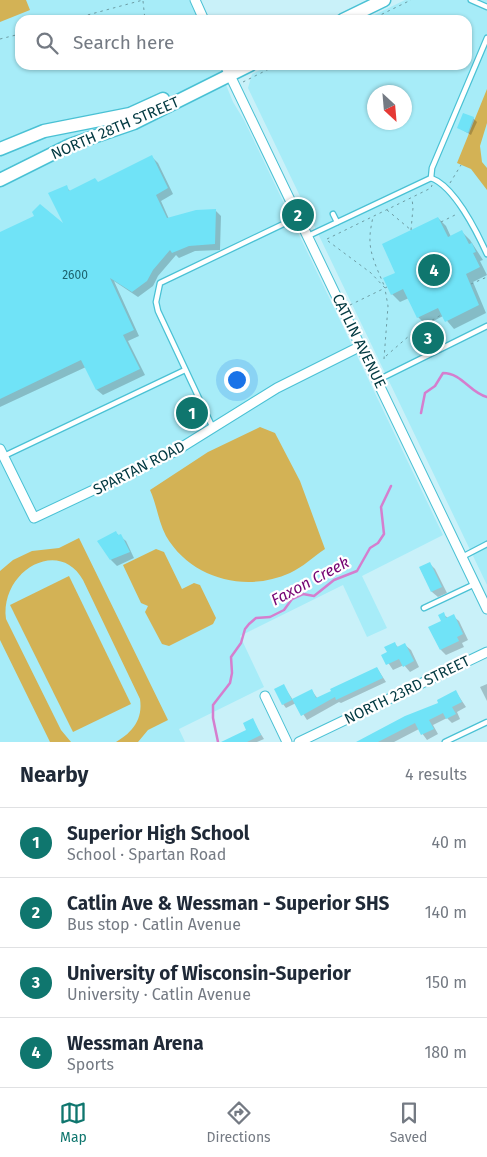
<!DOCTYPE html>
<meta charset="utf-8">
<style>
:root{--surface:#fff;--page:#f6f6f7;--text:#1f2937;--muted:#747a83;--line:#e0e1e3;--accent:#0f766e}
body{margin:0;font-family:"Fira Sans",sans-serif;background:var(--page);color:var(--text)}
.compass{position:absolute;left:367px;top:85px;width:45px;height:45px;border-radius:50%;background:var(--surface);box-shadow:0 1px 4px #0004;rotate:154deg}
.you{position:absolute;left:236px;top:379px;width:18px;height:18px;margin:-12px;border:4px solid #fff;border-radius:50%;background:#1a73e8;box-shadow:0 0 0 8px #1a73e833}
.badge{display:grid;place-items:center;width:32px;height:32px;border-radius:50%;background:var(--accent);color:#fff;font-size:16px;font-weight:700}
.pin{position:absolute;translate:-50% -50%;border:2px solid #fff;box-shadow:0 1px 5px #0006}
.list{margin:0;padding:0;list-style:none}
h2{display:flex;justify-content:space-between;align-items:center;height:65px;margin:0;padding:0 20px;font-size:21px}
h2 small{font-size:16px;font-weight:400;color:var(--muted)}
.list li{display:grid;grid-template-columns:32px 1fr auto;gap:15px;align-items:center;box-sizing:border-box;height:70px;padding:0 20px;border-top:1px solid var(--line)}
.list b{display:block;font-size:19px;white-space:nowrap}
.list p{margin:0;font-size:16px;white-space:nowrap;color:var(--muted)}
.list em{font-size:16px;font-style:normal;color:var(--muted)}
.icon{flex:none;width:28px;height:28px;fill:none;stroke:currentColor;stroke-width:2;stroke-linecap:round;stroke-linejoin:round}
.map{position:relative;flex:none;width:487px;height:742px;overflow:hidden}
.search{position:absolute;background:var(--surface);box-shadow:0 1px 4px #0004;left:15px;right:15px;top:15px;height:55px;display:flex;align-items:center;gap:12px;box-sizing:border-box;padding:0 18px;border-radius:15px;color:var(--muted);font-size:19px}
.sheet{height:345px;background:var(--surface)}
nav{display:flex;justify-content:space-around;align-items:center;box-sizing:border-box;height:70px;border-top:1px solid var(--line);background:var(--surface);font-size:14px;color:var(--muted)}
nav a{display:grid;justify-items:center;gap:2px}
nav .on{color:var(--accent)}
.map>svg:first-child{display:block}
</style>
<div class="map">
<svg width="487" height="742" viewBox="0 0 487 742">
<rect width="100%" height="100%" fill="#c9f1f9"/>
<g fill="#a7ecf8" fill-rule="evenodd">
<path d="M 0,0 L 189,0 L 198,20 L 20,20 L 20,65 L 218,65 L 233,102 L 244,120 L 443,535 L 362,576 L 387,628 L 367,637 L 343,585 L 240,636 L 264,687 L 179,729 L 185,742 L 0,742 Z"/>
<path d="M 405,0 L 487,0 L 487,585 L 248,88 L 252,74 L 270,65 L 467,65 L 467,20 L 364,20 ZM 374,92 L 404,92 L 404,122 L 374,122 Z"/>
</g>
<g fill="#d3b255">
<path d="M 0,0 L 26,0 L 30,10 L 0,22 Z"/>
<path d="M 487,89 L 487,123 L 480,146 L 482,162 L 487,168 L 487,190 L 471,169 L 457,163 Z"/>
<path d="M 260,427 L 275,433 L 300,481 L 325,549 C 313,557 303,567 290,573 C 246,593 191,579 166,536 C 158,521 157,505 150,490 L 208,452 Z"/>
<path d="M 79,538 L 168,720 L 148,730 L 138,742 L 116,742 C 133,732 143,719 140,699 L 83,580 C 59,537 0,571 6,619 L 61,730 L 71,742 L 50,742 L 0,640 L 0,571 L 13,560 L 32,551 L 59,548 Z"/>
<path d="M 156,549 L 164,552 L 182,589 L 194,583 L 200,585 L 216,618 L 213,624 L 169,646 L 162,644 L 145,612 L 148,606 L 141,603 L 123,565 Z"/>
<path d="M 69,576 L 131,704 L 73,732 L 10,605 Z"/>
</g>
<g fill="#0003">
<path d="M 473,118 L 477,122 L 471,135 L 459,128 Z"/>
<path d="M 152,157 L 158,163 L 173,194 L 161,201 L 169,219 L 215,210 L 221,216 L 220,250 L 195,251 L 179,258 L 176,255 L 158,276 L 153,286 L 138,297 L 114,281 L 139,336 L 128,341 L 145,375 L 103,395 L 97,390 L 86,367 L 0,407 L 0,234 L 67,227 L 66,187 L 71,192 L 99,183 Z"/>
<path d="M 438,218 L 446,226 L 451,237 L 462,232 L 470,240 L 483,260 L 480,261 L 487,275 L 473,282 L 486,313 L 454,329 L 443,316 L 426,325 L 418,317 L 409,298 L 400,302 L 392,294 L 397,273 Z"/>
<path d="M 116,533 L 126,541 L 134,558 L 117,566 L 111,560 Z"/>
<path d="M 429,563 L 435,569 L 447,593 L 438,597 L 432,592 L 420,568 Z"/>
<path d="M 443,614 L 448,618 L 453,616 L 459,621 L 468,640 L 462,643 L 464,647 L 446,655 L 441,650 Z"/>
<path d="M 394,643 L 399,648 L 405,645 L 411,650 L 419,667 L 410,672 L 404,665 L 393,670 L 383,655 L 388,653 Z"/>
<path d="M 377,668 L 386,682 L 341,703 L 339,702 L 307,720 L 296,703 L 286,708 L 283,704 L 283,685 L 293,700 L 312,691 L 318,699 Z"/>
<path d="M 487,684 L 487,701 L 480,687 Z"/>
<path d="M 456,692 L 466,707 L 457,712 L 460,719 L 452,723 L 447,718 L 433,725 L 438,734 L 427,740 L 419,729 L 394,742 L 361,742 L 440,703 Z"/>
<path d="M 252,720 L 264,739 L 257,742 L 231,742 L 247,730 Z"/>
</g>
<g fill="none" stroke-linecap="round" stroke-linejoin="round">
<g stroke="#d57ece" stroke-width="2.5">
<path d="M 421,413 L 425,393 L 435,386 L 443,373 C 462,373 470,393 487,397"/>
<path d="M 218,742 L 213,718 L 213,705 L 230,683 L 232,673 L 231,657 L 241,643 L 245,629 L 249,624 L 256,618 L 270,617 L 284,610 L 292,599 L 303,594 L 314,596 L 334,580 L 357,571 L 370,548 L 378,543 L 384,534 L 381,507 L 391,486"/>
</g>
</g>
<g fill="#70e3f7">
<path d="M 463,113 L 474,117 L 468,133 L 457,128 Z"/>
<path d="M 152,155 L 168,188 L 156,195 L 167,218 L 196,210 L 216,209 L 215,244 L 189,246 L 172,253 L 170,250 L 153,270 L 147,281 L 132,292 L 110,278 L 134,330 L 123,335 L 140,369 L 96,390 L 81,360 L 0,399 L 0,232 L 34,216 L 32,212 L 40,204 L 63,223 L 48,193 L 67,185 L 69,191 L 95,178 L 98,182 Z"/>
<path d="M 438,217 L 448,237 L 462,230 L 469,244 L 472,243 L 476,252 L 473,253 L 480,267 L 466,274 L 479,305 L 445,322 L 438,308 L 417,318 L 403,289 L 391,295 L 383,278 L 395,273 L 382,244 Z"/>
<path d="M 116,531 L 118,535 L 121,534 L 130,552 L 110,560 L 97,541 Z"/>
<path d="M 430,562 L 442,587 L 431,592 L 419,567 Z"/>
<path d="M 444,612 L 446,618 L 454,614 L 463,634 L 457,637 L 459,641 L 440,650 L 428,627 L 441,621 L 438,615 Z"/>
<path d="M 395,642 L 397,647 L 405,643 L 414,661 L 403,667 L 399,659 L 386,665 L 381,655 L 387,652 L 384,647 Z"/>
<path d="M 377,667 L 383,678 L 336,700 L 335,697 L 301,716 L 292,699 L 312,689 L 316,698 L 331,691 L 330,689 Z"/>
<path d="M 284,684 L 292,700 L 282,705 L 274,689 Z"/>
<path d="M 456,690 L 462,702 L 452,707 L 456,714 L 446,719 L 443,713 L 429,720 L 434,729 L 421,735 L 415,723 L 378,742 L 356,742 L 405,716 L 438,703 L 437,700 Z"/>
<path d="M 253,718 L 261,735 L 247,742 L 221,742 L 246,730 L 243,723 Z"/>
</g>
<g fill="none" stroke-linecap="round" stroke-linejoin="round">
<defs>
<g id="lane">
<path d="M 471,0 L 487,7"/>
<path d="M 431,178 L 432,168 L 487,38"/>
<path d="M 333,214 L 337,222"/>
<path d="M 308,236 L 431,178 C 454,186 477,232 487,254"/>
<path d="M 378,380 L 487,326"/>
<path d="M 212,426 L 158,311 L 156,302 L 160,283 L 298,217"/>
<path d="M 4,456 L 185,370"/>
<path d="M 462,557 L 487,544"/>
<path d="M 424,608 L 475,584"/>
<path d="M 445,742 L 487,722"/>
</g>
<g id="street">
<path d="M 195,0 L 204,20"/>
<path d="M 225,65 L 487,609"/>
<path d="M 0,449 L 34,518 L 174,452 L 277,388 L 361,346"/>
<path d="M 265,696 L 287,742"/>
<path d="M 299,742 L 487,652"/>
</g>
<g id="secondary">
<path d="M 343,20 L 384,0"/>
<path d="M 0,149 L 44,131 L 130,114 L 163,99"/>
<path d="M 0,180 L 70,145 L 134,123 L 250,65"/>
</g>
</defs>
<use href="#lane" stroke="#4ac1d4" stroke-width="7"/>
<use href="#street" stroke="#4ac1d4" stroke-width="11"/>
<use href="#secondary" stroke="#4ac1d4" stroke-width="15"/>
<g stroke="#6d9ca4" stroke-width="1" stroke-dasharray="2.5 4" stroke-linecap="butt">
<path d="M 143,1 L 145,20"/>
<path d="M 69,20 L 143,0"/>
<path d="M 370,20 L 411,0"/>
<path d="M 0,39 L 20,34"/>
<path d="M 243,82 L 277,65"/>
<path d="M 450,183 L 461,165"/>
<path d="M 387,210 L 411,230"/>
<path d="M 441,222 L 457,214"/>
<path d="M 411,230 L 413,208 L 412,198"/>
<path d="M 327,239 L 431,188 L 432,185"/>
<path d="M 328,241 L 371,273 L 385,288 C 379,272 369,255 370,237 C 370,230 372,223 373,216"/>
<path d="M 471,284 L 487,277"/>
<path d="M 350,305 L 387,287"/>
<path d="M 386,356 L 417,329 L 441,315"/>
<path d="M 384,359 L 388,306 L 385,289"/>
</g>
<use href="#lane" stroke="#fff" stroke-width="4.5"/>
<use href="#street" stroke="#fff" stroke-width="9"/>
<use href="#secondary" stroke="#fff" stroke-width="12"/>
</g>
<g text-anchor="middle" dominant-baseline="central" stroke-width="4.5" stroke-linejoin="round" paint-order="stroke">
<g font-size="12" fill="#1d636e">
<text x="75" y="275">2600</text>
</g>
<g font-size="15" fill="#013840" stroke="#fff">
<text transform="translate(115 128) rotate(-23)">NORTH 28TH STREET</text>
<text transform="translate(359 341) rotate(64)">CATLIN AVENUE</text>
<text transform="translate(139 468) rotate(-27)">SPARTAN ROAD</text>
<text transform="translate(407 690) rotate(-26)">NORTH 23RD STREET</text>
</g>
<g font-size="16" font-style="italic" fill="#760473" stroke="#fff">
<text transform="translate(310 581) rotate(-28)">Faxon Creek</text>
</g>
</g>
</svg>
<svg class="compass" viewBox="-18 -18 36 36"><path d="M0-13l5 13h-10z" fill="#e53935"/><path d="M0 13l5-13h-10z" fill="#747a83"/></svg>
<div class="you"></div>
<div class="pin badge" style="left:192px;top:413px">1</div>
<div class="pin badge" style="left:298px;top:215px">2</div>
<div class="pin badge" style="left:428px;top:338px">3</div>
<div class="pin badge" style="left:434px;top:270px">4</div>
<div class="search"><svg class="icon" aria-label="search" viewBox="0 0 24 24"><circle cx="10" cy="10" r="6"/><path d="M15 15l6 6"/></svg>Search here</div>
</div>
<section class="sheet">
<h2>Nearby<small>4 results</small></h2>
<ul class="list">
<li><span class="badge">1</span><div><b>Superior High School</b><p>School · Spartan Road</p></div><em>40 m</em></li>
<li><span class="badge">2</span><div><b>Catlin Ave &amp; Wessman - Superior SHS</b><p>Bus stop · Catlin Avenue</p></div><em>140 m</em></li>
<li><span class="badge">3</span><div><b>University of Wisconsin-Superior</b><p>University · Catlin Avenue</p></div><em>150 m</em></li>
<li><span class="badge">4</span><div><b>Wessman Arena</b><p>Sports</p></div><em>180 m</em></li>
</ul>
</section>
<nav>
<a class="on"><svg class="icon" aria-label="map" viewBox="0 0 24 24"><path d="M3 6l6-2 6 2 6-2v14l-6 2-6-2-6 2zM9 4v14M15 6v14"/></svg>Map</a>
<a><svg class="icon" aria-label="directions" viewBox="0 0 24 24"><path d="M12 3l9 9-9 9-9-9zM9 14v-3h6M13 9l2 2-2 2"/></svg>Directions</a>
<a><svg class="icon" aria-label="saved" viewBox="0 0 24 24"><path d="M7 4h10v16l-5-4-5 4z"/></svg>Saved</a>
</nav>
